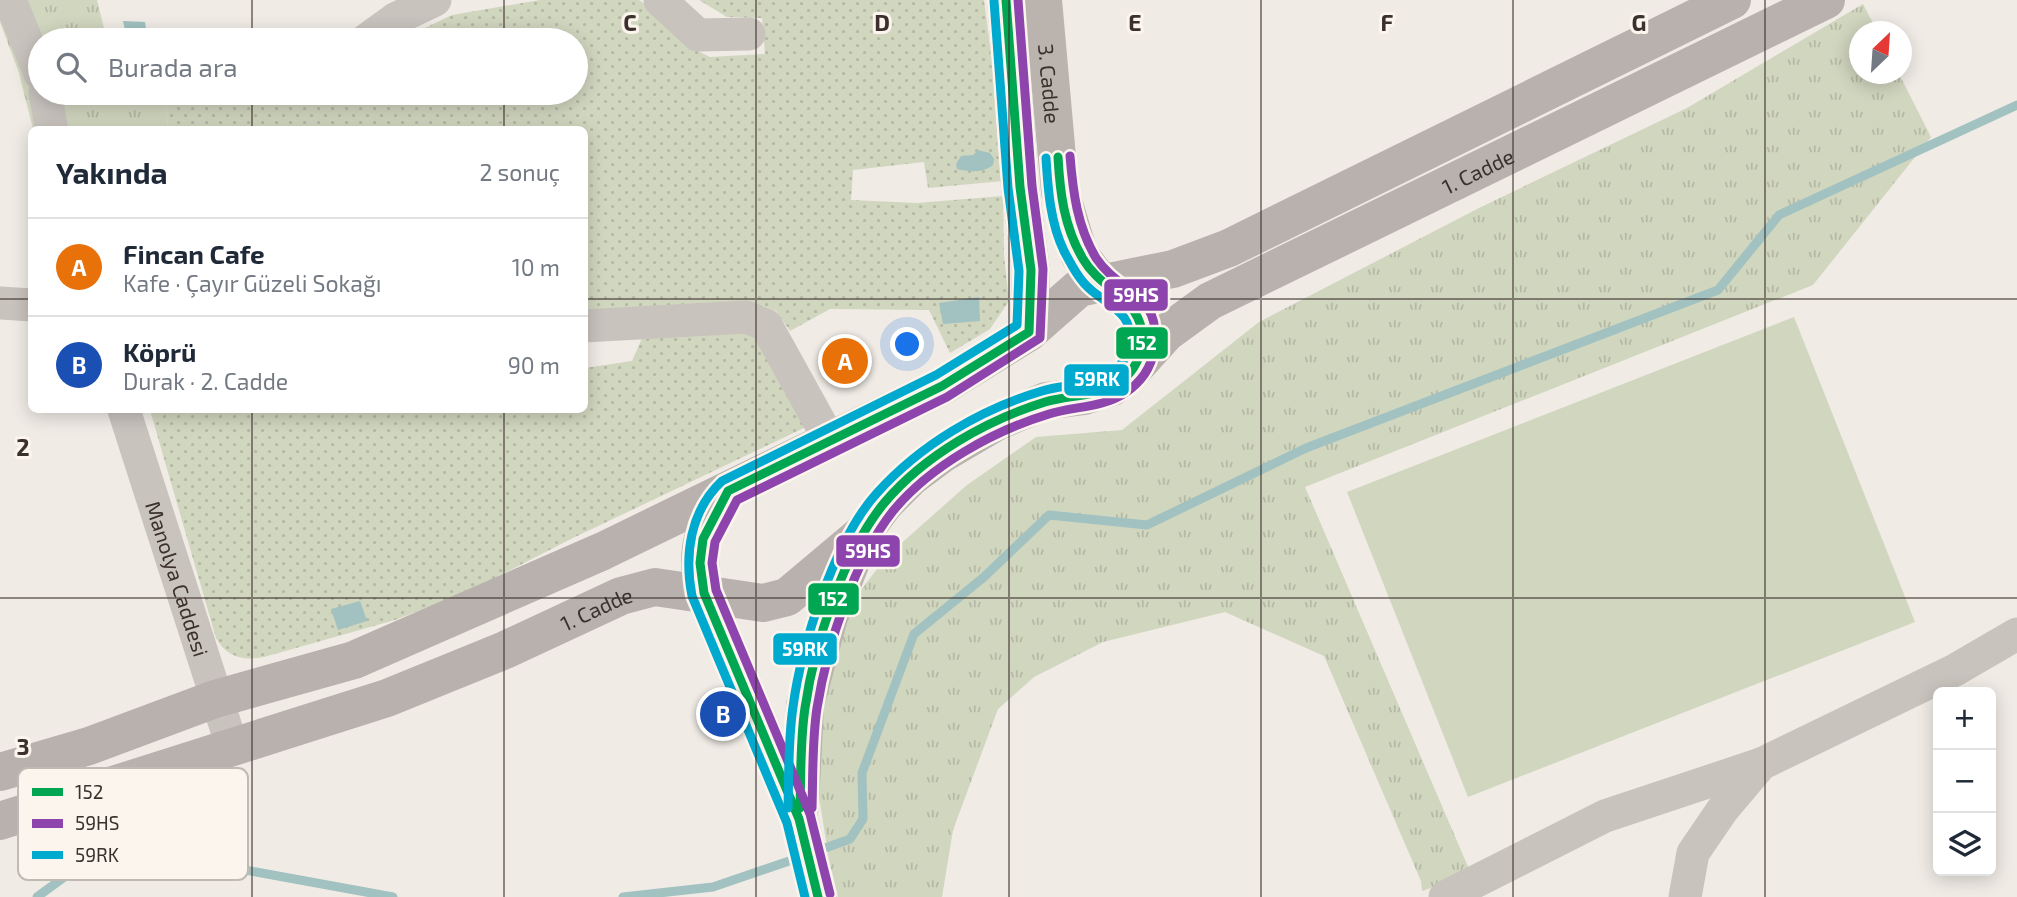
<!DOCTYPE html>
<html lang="tr">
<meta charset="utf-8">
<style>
:root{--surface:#fff;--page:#f6f6f7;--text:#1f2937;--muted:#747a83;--line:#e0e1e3;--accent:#7c3aed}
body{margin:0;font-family:"Exo 2",sans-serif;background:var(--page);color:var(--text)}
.controls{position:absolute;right:21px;bottom:21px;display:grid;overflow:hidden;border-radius:10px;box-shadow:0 4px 18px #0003}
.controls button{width:63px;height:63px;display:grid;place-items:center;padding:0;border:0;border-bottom:2px solid var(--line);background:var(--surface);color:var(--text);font:35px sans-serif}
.compass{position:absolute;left:1849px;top:21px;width:63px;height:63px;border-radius:50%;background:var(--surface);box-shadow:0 4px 18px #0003;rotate:25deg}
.you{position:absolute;left:908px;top:345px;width:24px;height:24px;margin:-18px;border:5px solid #fff;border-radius:50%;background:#1a73e8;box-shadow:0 0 0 10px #1a73e833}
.badge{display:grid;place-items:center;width:46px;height:46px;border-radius:50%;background:var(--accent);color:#fff;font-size:23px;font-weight:700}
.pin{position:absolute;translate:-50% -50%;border:4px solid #fff;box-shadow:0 2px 7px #0006}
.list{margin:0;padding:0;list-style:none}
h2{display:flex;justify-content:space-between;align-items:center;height:91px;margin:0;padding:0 28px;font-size:30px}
h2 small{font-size:23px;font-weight:400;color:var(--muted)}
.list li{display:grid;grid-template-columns:46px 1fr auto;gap:21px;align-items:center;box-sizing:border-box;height:98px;padding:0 28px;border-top:2px solid var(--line)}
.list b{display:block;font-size:26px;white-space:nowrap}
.list p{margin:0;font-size:23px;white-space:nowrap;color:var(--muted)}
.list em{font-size:23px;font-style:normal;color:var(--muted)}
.icon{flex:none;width:38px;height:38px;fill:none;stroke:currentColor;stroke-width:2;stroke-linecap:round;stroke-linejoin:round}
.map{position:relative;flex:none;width:2017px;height:897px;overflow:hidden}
.search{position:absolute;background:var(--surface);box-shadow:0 4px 18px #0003;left:28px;top:28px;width:560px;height:77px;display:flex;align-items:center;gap:18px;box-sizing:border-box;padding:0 24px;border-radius:38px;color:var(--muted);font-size:26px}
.panel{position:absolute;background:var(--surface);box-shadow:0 4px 18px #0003;left:28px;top:126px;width:560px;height:287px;border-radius:10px}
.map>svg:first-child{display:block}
</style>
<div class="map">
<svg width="2017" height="897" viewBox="0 0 2017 897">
<defs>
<pattern id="grass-tufts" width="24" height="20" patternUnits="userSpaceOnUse" patternTransform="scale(1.75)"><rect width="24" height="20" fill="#d1d6bf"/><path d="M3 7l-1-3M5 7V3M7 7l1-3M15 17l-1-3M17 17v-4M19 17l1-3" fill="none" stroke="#b4b8a4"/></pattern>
<pattern id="park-dots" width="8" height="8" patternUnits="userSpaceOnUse" patternTransform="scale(1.75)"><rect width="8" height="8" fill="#d1d6bf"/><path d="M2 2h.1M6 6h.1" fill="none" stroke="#b4b8a4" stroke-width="1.8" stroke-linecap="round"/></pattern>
</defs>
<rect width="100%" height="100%" fill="#f0ebe5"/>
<g fill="url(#grass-tufts)">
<path d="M 0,0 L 97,0 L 107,40 L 40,40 L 40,93 L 165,93 L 168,129 L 33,129 L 19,73 L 0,22 Z"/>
<path d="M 1863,4 L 1877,31 L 1860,32 L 1860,74 L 1899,74 L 1931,137 L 1813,285 L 1305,487 L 1469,869 L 1463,877 L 1422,891 L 1421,881 L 1324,656 L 1225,612 L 1103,642 L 1034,677 L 998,709 L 953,830 L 942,897 L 838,897 L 829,860 L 812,752 L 831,629 L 887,556 L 967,485 L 1036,437 L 1122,430 L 1259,322 L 1479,208 L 1687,108 Z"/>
</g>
<g fill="url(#park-dots)">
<path d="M 540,0 L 639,0 L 656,12 L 694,49 L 710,57 L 765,54 L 762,18 L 727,17 L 699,0 L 984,0 L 1000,124 L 1003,181 L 928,188 L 924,162 L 853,170 L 851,200 L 917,203 L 1003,196 L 1004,255 L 1009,301 L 990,329 L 950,353 L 929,310 L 830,309 L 790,331 L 776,311 L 763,306 L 585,311 L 584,130 L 168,129 L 165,93 L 576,93 L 576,40 L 400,40 L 452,15 Z"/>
<path d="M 751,332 L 808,426 L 575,537 L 471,590 L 395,620 L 264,657 C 242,661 227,657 216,638 L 150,410 L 584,410 L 585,368 L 632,361 L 643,336 Z"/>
</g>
<path fill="#d1d6bf" d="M 1794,317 L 1915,622 L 1468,797 L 1347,492 Z"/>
<g fill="#a1c2c1">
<path d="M 123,21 L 145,22 L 148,40 L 127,40 Z"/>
<path d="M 978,150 L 990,153 L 994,159 L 993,165 C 983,173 969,172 957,169 L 956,164 L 961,156 L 973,155 Z"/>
<path d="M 979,297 L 980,321 L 943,324 L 939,303 Z"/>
<path d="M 360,601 L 367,621 L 338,630 L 331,609 Z"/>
</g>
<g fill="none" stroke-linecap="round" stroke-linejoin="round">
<g stroke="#a1c2c1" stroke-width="9">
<path d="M 817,851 L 850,839 L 863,819 L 862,773 L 914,634 L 984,577 L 1049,515 L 1147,525 L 1306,448 L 1718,290 L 1779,215 L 2017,105"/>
<path d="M 37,897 L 108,845 L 393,897"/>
<path d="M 623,897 L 713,887 L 801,857"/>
</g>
<g stroke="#c9c3be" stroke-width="33">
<path d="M 10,0 L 40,74"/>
<path d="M 660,0 L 698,35 L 749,34"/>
<path d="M 366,40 L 395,19 L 435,0"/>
<path d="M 45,93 L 52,130"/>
<path d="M 0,303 L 32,305"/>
<path d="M 584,326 L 746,317 L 766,325 L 829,439"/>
<path id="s1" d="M 124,410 L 232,746"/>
<path d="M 1445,897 L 1605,816 L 1761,764"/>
<path d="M 1685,897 L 1693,853 L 1723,809 L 1761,764 L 1955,670 L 2017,634"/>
</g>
<g stroke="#bab3ae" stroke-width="38">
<path d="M 1006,0 L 1020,187 L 1031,270 L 1029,332"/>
<path id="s2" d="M 1043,0 L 1060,191 L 1079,254 L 1100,282"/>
<path d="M 704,593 L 799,819 L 818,897"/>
<path d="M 800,806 L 805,705 L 829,617 L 862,534"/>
</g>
<g stroke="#b8b1ad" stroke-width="38">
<path d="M 1100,282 C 1136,301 1147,319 1139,360"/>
<path d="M 704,593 C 694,546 703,530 728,491"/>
<path d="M 0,772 L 89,746 L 215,699 L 354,660 L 603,551 L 942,386 L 1029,332 L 1079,288 L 1173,269 L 1229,248 L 1732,0"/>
<path id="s3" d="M 0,821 L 387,698 L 505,650 L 621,596 L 655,587 L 763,603 L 787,597 L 862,534 L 885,503 L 911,477 L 942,454 L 998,421 L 1046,401 L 1084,396 L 1112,387 L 1128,375 L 1166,333 L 1210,301 L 1826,0"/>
</g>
<defs>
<g id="bus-1">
<path d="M 800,808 C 801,775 800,741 805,708 C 814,645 844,551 885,502 C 925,455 987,420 1045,402 C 1069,395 1095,397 1117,384 C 1130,376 1140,361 1142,345 C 1147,300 1102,292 1083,259 C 1064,227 1060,193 1058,157"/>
<path d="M 818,897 L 799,819 L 704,593 L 700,563 L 703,539 L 728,491 L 942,386 L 1029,332 L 1031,270 L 1020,187 L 1006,0"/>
</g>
<g id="bus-2">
<path d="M 812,808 C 813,775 812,741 817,708 C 827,646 854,560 893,511 C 930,466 993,431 1049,414 C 1075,406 1102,408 1125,393 C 1140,383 1151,368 1154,350 C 1163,293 1120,294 1096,258 C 1077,226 1073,192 1070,156"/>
<path d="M 830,894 L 810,814 L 716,590 L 712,563 L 715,542 L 737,500 L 947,397 L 1040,338 L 1043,269 L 1032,186 L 1018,0"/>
</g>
<g id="bus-3">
<path d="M 788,808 C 789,774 788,740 793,707 C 801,646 835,539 877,493 C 920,445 981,409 1042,391 C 1064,384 1088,386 1108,375 C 1119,369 1127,358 1129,346 C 1135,314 1111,307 1091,290 C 1079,280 1071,264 1064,251 C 1050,222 1048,189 1046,158"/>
<path d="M 805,897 L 787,823 L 692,596 C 684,555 690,511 722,481 L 936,375 L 1017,325 L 1019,271 L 1008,188 L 994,1"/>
</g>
</defs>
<use href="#bus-1" stroke="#fbf5ee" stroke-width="14"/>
<use href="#bus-2" stroke="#fbf5ee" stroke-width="14"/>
<use href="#bus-3" stroke="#fbf5ee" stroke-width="14"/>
<use href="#bus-1" stroke="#00a651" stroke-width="9"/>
<use href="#bus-2" stroke="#8e44ad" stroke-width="9"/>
<use href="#bus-3" stroke="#00a9ce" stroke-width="9"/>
</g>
<path fill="none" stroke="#3b302b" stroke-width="2" stroke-opacity="0.55" d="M 252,0 L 252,40M 504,0 L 504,40M 756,0 L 756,897M 1009,0 L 1009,897M 1261,0 L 1261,897M 1513,0 L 1513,897M 1765,0 L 1765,897M 252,93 L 252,130M 504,93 L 504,130M 0,299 L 32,299M 584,299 L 2017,299M 252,410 L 252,897M 504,410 L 504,897M 0,598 L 2017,598"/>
<g text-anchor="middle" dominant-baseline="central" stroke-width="6" stroke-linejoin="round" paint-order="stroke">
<g font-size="21" fill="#3b302b" stroke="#fbf5ee">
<text stroke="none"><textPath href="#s2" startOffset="84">3. Cadde</textPath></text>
<text stroke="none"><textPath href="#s3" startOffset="1656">1. Cadde</textPath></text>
<text stroke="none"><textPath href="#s1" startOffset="177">Manolya Caddesi</textPath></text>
<text stroke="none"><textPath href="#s3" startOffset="634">1. Cadde</textPath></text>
</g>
</g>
<rect x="18" y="768" width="230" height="112" rx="10" fill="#fbf5ee" stroke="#c1bab4" stroke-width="2"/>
<rect x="32" y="788" width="31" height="8" fill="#00a651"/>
<rect x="32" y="819" width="31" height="9" fill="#8e44ad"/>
<rect x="32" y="851" width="31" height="8" fill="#00a9ce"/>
<g font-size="19" fill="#3b302b">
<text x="75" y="799">152</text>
<text x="75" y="830">59HS</text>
<text x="75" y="862">59RK</text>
</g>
<g font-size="23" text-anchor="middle" font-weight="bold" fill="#3b302b" stroke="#fbf5ee" stroke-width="6" stroke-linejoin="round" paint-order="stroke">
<text x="630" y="31">C</text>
<text x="882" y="31">D</text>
<text x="1135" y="31">E</text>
<text x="1387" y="31">F</text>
<text x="1639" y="31">G</text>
<text x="23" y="456">2</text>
<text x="23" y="755">3</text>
</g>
<g stroke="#fbf5ee" stroke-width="2.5">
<rect x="1103" y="278" width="66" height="34" rx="7" fill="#8e44ad"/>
<rect x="1115" y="326" width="54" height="34" rx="7" fill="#00a651"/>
<rect x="1063" y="363" width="67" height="34" rx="7" fill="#00a9ce"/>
<rect x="835" y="534" width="66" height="34" rx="7" fill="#8e44ad"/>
<rect x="807" y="582" width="53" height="34" rx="7" fill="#00a651"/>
<rect x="772" y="632" width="66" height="34" rx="7" fill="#00a9ce"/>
</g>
<g font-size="19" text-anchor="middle" font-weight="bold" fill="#fff">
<text x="1136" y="302">59HS</text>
<text x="1142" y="350">152</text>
<text x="1097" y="386">59RK</text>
<text x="868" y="558">59HS</text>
<text x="833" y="606">152</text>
<text x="805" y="656">59RK</text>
</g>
</svg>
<div class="controls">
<button>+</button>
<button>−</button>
<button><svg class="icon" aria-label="layers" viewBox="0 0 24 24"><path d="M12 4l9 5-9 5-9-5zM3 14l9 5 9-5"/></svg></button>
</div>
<svg class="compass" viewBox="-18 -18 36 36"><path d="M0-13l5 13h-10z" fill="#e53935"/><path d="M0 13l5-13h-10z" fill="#747a83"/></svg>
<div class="you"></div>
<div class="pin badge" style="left:845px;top:361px;background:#e8710a">A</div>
<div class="pin badge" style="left:723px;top:714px;background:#1a4fb4">B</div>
<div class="search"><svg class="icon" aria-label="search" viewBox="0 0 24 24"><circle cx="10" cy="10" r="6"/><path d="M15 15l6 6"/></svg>Burada ara</div>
<section class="panel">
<h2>Yakında<small>2 sonuç</small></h2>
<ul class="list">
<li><span class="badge" style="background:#e8710a">A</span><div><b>Fincan Cafe</b><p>Kafe · Çayır Güzeli Sokağı</p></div><em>10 m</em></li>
<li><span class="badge" style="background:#1a4fb4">B</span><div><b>Köprü</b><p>Durak · 2. Cadde</p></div><em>90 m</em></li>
</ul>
</section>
</div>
